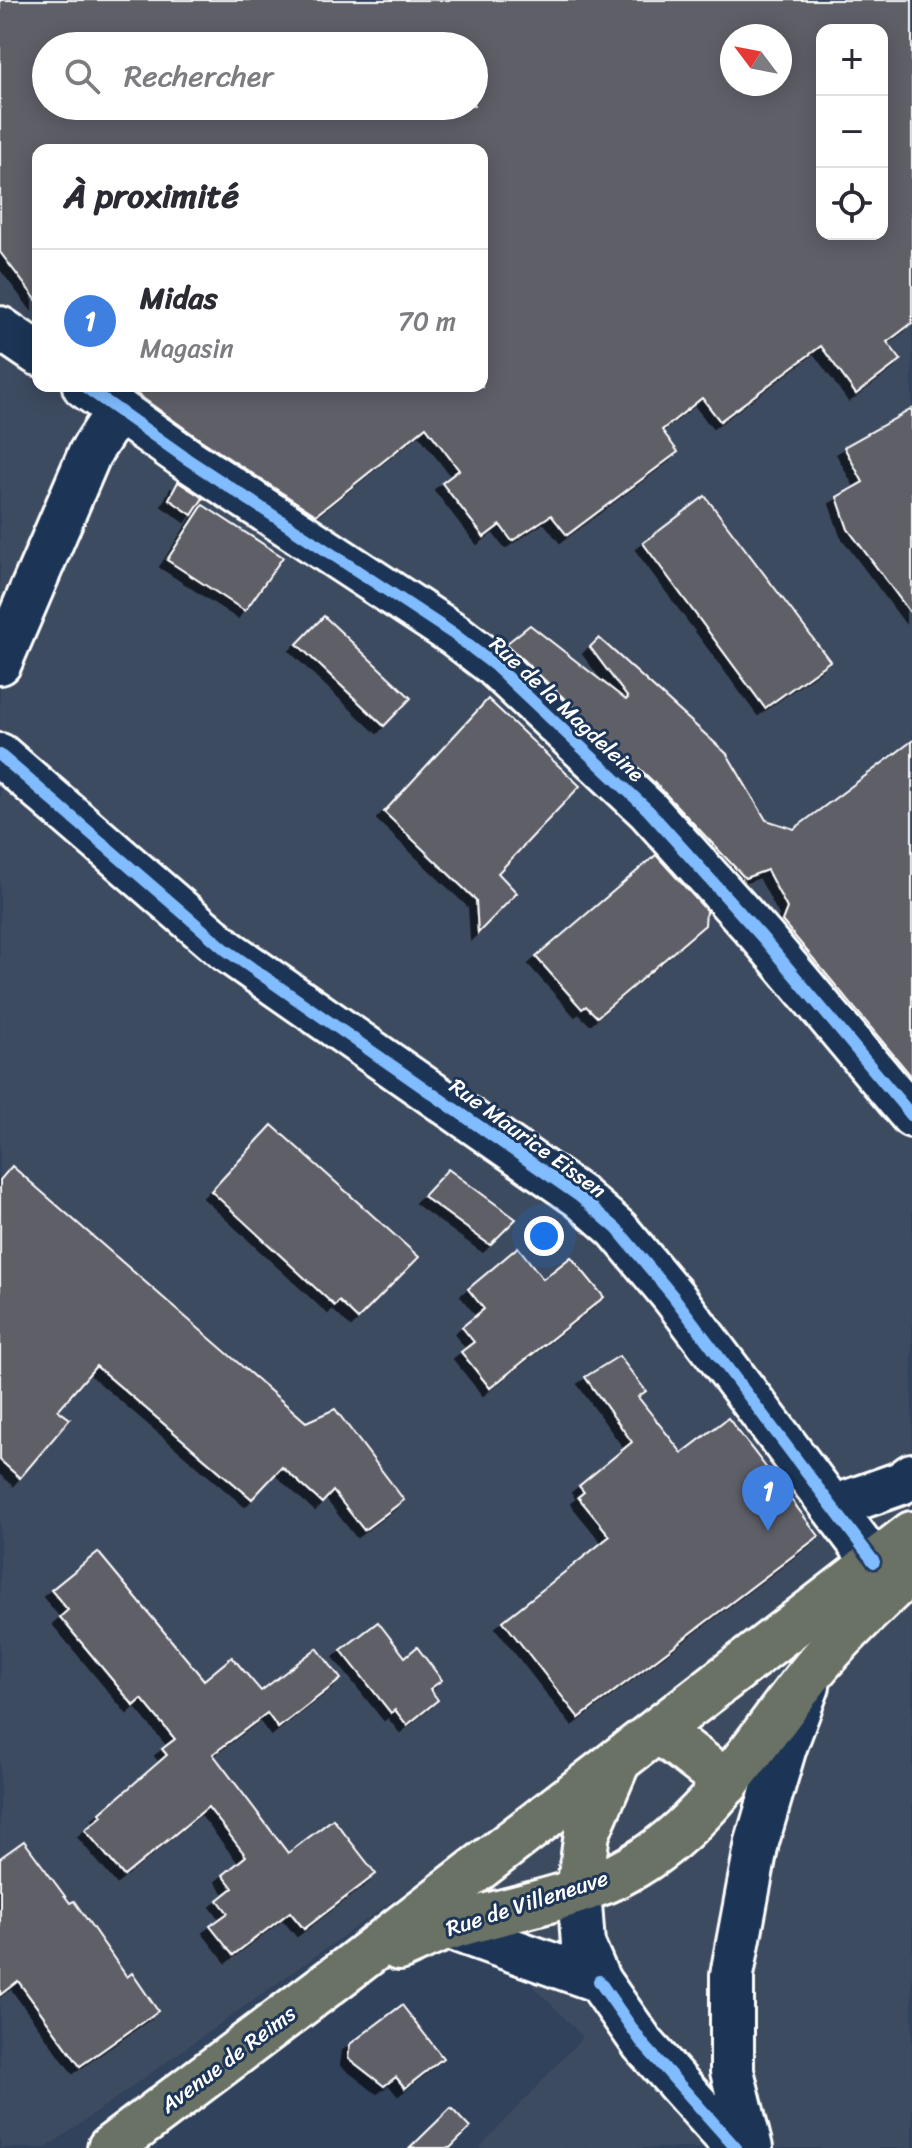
<!DOCTYPE html>
<html lang="fr">
<meta charset="utf-8">
<style>
:root{--surface:#fff;--page:#f2f2f3;--text:#2b2b33;--muted:#7c7c81;--line:#e1e1e2;--accent:#2563eb}
body{margin:0;font-family:Sriracha,sans-serif;background:var(--page);color:var(--text)}
.controls{position:absolute;right:24px;top:24px;display:grid;overflow:hidden;border-radius:16px;box-shadow:0 4px 20px #0003}
.controls button{width:72px;height:72px;display:grid;place-items:center;padding:0;border:0;border-bottom:2px solid var(--line);background:var(--surface);color:var(--text);font:40px sans-serif}
.compass{position:absolute;left:720px;top:24px;width:72px;height:72px;border-radius:50%;background:var(--surface);box-shadow:0 4px 20px #0003;rotate:302deg}
.you{position:absolute;left:544px;top:1236px;width:28px;height:28px;margin:-20px;border:6px solid #fff;border-radius:50%;background:#1a73e8;box-shadow:0 0 0 12px #1a73e833}
.badge{display:grid;place-items:center;width:52px;height:52px;border-radius:50%;background:var(--accent);color:#fff;font-size:26px;font-weight:700}
.pin{position:absolute;translate:-50% -66px;filter:drop-shadow(0 2px 4px #0008)}
.pin::after{content:'';position:absolute;top:42px;width:28px;height:24px;background:inherit;clip-path:polygon(0 0,100% 0,50% 100%)}
.list{margin:0;padding:0;list-style:none}
h2{display:flex;justify-content:space-between;align-items:center;height:104px;margin:0;padding:0 32px;font-size:34px}
h2 small{font-size:26px;font-weight:400;color:var(--muted)}
.list li{display:grid;grid-template-columns:52px 1fr auto;gap:24px;align-items:center;box-sizing:border-box;height:144px;padding:0 32px;border-top:2px solid var(--line)}
.list b{display:block;font-size:30px;white-space:nowrap}
.list p{margin:0;font-size:26px;white-space:nowrap;color:var(--muted)}
.list em{font-size:26px;font-style:normal;color:var(--muted)}
.icon{flex:none;width:44px;height:44px;fill:none;stroke:currentColor;stroke-width:2;stroke-linecap:round;stroke-linejoin:round}
.map{position:relative;flex:none;width:912px;height:2148px;overflow:hidden}
.search{position:absolute;background:var(--surface);box-shadow:0 4px 20px #0003;left:32px;top:32px;width:456px;height:88px;display:flex;align-items:center;gap:20px;box-sizing:border-box;padding:0 28px;border-radius:44px;color:var(--muted);font-size:30px}
.panel{position:absolute;background:var(--surface);box-shadow:0 4px 20px #0003;left:32px;top:144px;width:456px;height:248px;border-radius:16px}
.map>svg:first-child{display:block}
</style>
<div class="map">
<svg width="912" height="2148" viewBox="0 0 912 2148">
<defs>
<filter id="shadow"><feDropShadow dx="-7" dy="7" stdDeviation="0" flood-color="#0009"/></filter>
</defs>
<rect width="100%" height="100%" fill="#30425c"/>
<filter id="ink" filterUnits="userSpaceOnUse"><feTurbulence type="fractalNoise" baseFrequency=".0125" numOctaves="2"/><feDisplacementMap in="SourceGraphic" scale="16" xChannelSelector="R" yChannelSelector="G"/><feConvolveMatrix kernelMatrix="1 2 1 2 8 2 1 2 1" color-interpolation-filters="sRGB"/></filter>
<g filter="url(#ink)">
<path fill="#3e4b60" fill-rule="evenodd" d="M 0,0 L 912,0 L 912,2148 L 479,2148 L 583,2037 L 427,1876 L 46,2148 L 0,2148 ZM 822,30 L 882,30 L 882,234 L 822,234 ZM 732,36 L 780,36 L 780,84 L 732,84 ZM 46,46 L 474,46 L 474,106 L 46,106 ZM 38,150 L 482,150 L 482,386 L 38,386 Z"/>
<g fill="#5e5f68" stroke="#fff" stroke-width="2" fill-rule="evenodd" filter="url(#shadow)">
<path d="M 0,0 L 912,0 L 912,323 L 887,342 L 901,360 L 856,394 L 821,346 L 720,421 L 702,398 L 662,430 L 678,452 L 567,535 L 551,515 L 512,541 L 500,525 L 484,537 L 442,483 L 459,470 L 426,427 L 316,515 L 201,440 L 126,386 L 482,386 L 482,150 L 38,150 L 38,302 L 0,252 ZM 822,30 L 882,30 L 882,234 L 822,234 ZM 732,36 L 780,36 L 780,84 L 732,84 ZM 46,46 L 474,46 L 474,106 L 46,106 Z"/>
<path d="M 912,409 L 912,615 L 848,529 L 837,497 L 863,482 L 844,447 Z"/>
<path d="M 178,482 L 203,498 L 192,515 L 169,499 Z"/>
<path d="M 705,496 L 830,661 L 765,708 L 643,543 Z"/>
<path d="M 203,505 L 283,557 L 245,611 L 167,560 Z"/>
<path d="M 324,616 L 411,698 L 384,726 L 297,644 Z"/>
<path d="M 530,625 L 626,700 L 628,698 L 590,647 L 599,638 L 727,754 L 766,820 L 794,829 L 912,741 L 912,1077 L 782,921 L 787,908 L 767,870 L 745,878 L 659,787 L 506,644 Z"/>
<path d="M 488,699 L 580,786 L 498,873 L 517,893 L 478,933 L 476,900 L 384,812 Z"/>
<path d="M 656,855 L 706,910 L 705,925 L 597,1017 L 586,1006 L 582,1009 L 536,957 Z"/>
<path d="M 272,1125 L 419,1257 L 358,1319 L 339,1301 L 335,1306 L 211,1191 Z"/>
<path d="M 12,1166 L 306,1422 L 335,1409 L 404,1500 L 364,1530 L 333,1491 L 322,1503 L 282,1467 L 252,1499 L 96,1366 L 58,1410 L 70,1419 L 20,1478 L 0,1460 L 0,1180 Z"/>
<path d="M 448,1169 L 516,1219 L 490,1245 L 423,1196 Z"/>
<path d="M 518,1247 L 543,1279 L 571,1257 L 604,1297 L 490,1388 L 461,1352 L 474,1342 L 462,1327 L 484,1309 L 468,1289 Z"/>
<path d="M 619,1356 L 646,1391 L 638,1397 L 682,1453 L 728,1418 L 819,1536 L 579,1718 L 503,1621 L 610,1536 L 578,1497 L 584,1492 L 579,1486 L 632,1442 L 585,1377 Z"/>
<path d="M 98,1552 L 204,1680 L 232,1657 L 261,1691 L 317,1648 L 341,1679 L 278,1728 L 267,1713 L 213,1754 L 288,1853 L 333,1819 L 376,1874 L 304,1929 L 290,1912 L 233,1955 L 210,1926 L 228,1913 L 218,1900 L 233,1888 L 223,1875 L 246,1856 L 208,1807 L 124,1876 L 85,1830 L 102,1816 L 100,1813 L 167,1755 L 162,1749 L 175,1739 L 142,1699 L 134,1706 L 60,1617 L 68,1610 L 51,1590 Z"/>
<path d="M 378,1622 L 405,1657 L 417,1647 L 442,1680 L 430,1689 L 438,1700 L 407,1725 L 395,1710 L 391,1713 L 341,1650 Z"/>
<path d="M 24,1841 L 70,1903 L 74,1901 L 127,1977 L 132,1973 L 158,2011 L 80,2066 L 18,1981 L 0,1995 L 0,1858 Z"/>
<path d="M 402,2005 L 443,2058 L 405,2088 L 396,2077 L 384,2086 L 348,2058 L 350,2044 Z"/>
<path d="M 451,2108 L 470,2128 L 450,2148 L 410,2148 Z"/>
</g>
<g fill="none" stroke-linecap="round" stroke-linejoin="round">
<defs>
<g id="minor">
<path d="M 0,328 L 38,354"/>
<path d="M 84,386 L 187,459 L 455,635 L 494,665 L 648,810 L 762,937 L 912,1116"/>
<path d="M 0,663 L 90,453 L 118,410"/>
<path d="M 0,755 L 226,950 L 579,1196 L 617,1229 L 673,1296 L 874,1562"/>
<path d="M 833,1507 L 901,1483 L 912,1475"/>
<path d="M 579,1890 L 583,1944 L 599,1981 L 643,2044 L 736,2148"/>
<path d="M 447,1927 L 599,1981"/>
<path d="M 751,2148 L 732,2071 L 732,1975 L 757,1842 L 785,1747 L 808,1686"/>
</g>
<g id="major">
<path d="M 658,1730 L 727,1783"/>
<path d="M 579,1890 L 587,1833 L 618,1761"/>
<path d="M 399,1948 C 416,1941 432,1932 450,1927 C 511,1907 579,1899 634,1866 C 715,1818 759,1734 818,1664 C 847,1630 879,1600 912,1569"/>
<path d="M 110,2148 L 345,1971 L 912,1534"/>
</g>
</defs>
<use href="#minor" stroke="#fff" stroke-width="48"/>
<use href="#major" stroke="#fff" stroke-width="50"/>
<use href="#minor" stroke="#1d3557" stroke-width="42"/>
<use href="#major" stroke="#6b7165" stroke-width="44"/>
<defs>
<g id="cycleway">
<path d="M 84,386 L 187,459 L 455,635 L 494,665 L 648,810 L 762,937 L 912,1116"/>
<path d="M 0,755 L 226,950 L 579,1196 L 617,1229 L 673,1296 L 874,1562"/>
<path d="M 599,1981 L 643,2044 L 736,2148"/>
</g>
</defs>
<use href="#cycleway" stroke="#1d3557" stroke-width="17"/>
<use href="#cycleway" stroke="#80bcff" stroke-width="12"/>
</g>
</g>
<g text-anchor="middle" dominant-baseline="central" stroke-width="6" stroke-linejoin="round" paint-order="stroke">
<g font-size="22" fill="#fff" stroke="#1d3557">
<text transform="translate(567 709) rotate(43)">Rue de la Magdeleine</text>
<text transform="translate(528 1138) rotate(36)">Rue Maurice Eissen</text>
<text transform="translate(527 1903) rotate(-18)">Rue de Villeneuve</text>
<text transform="translate(228 2059) rotate(-37)">Avenue de Reims</text>
</g>
</g>
</svg>
<div class="controls">
<button>+</button>
<button>−</button>
<button><svg class="icon" aria-label="locate" viewBox="0 0 24 24"><circle cx="12" cy="12" r="6"/><path d="M12 2v4M12 18v4M2 12h4M18 12h4"/></svg></button>
</div>
<svg class="compass" viewBox="-18 -18 36 36"><path d="M0-13l5 13h-10z" fill="#e53935"/><path d="M0 13l5-13h-10z" fill="#7c7c81"/></svg>
<div class="you"></div>
<div class="pin badge" style="left:768px;top:1531px;background:#3f7fe0">1</div>
<div class="search"><svg class="icon" aria-label="search" viewBox="0 0 24 24"><circle cx="10" cy="10" r="6"/><path d="M15 15l6 6"/></svg>Rechercher</div>
<section class="panel">
<h2>À proximité<small></small></h2>
<ul class="list">
<li><span class="badge" style="background:#3f7fe0">1</span><div><b>Midas</b><p>Magasin</p></div><em>70 m</em></li>
</ul>
</section>
</div>
